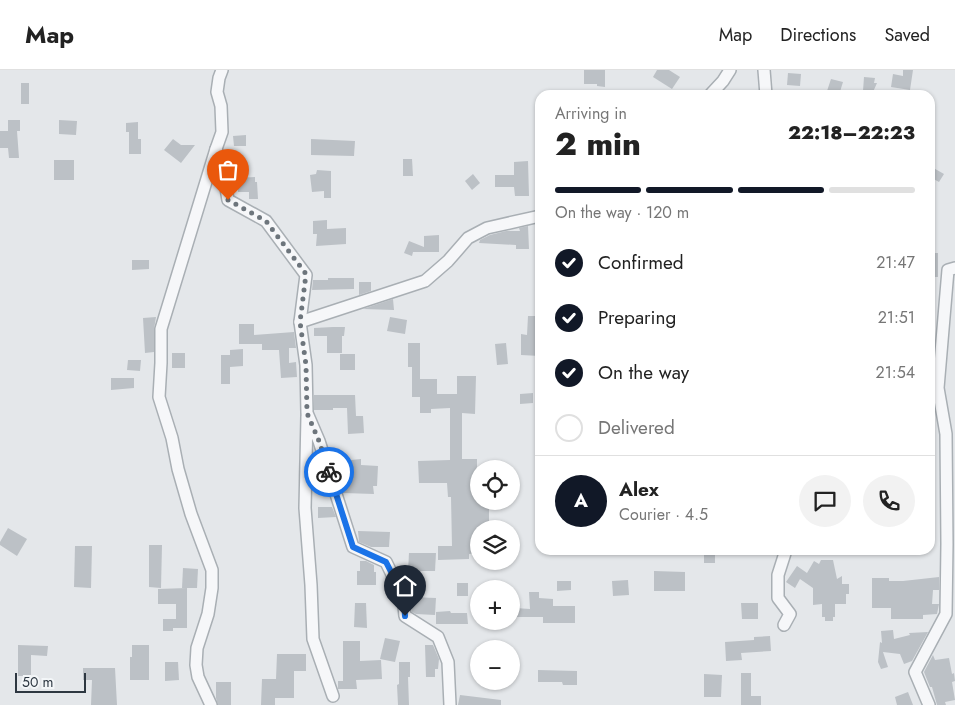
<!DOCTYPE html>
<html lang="en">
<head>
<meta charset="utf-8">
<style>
  :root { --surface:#fff; --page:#f2f2f2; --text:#222; --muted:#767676; --line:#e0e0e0; --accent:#111827 }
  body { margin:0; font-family:Jost,sans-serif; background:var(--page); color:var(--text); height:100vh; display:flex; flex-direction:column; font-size:19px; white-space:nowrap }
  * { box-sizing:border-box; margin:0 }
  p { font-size:16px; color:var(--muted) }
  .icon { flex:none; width:28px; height:28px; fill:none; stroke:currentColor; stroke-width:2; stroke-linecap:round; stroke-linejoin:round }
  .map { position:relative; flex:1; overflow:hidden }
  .drawer { position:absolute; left:535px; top:20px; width:400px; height:465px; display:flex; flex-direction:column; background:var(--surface); border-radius:15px; box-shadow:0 1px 4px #0004 }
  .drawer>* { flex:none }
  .fabs { position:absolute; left:470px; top:390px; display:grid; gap:10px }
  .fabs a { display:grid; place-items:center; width:50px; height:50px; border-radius:50%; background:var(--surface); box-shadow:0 1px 4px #0004; font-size:25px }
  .scale { position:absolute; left:15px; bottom:12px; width:71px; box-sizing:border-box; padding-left:5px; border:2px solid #2d3741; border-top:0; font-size:14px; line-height:18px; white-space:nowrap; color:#2d3741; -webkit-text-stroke:4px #f3f6f8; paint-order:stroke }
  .pin { position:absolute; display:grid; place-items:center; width:42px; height:42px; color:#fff; margin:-51px -21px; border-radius:50% 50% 50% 0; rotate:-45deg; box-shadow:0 0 5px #0007 }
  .pin .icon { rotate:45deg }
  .courier { position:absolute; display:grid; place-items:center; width:50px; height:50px; margin:-25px; border:4px solid #1a73e8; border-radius:50%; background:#fff; color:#222; box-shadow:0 1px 6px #0007 }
  .overview em { font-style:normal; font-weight:800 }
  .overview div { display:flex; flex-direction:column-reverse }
  .overview { display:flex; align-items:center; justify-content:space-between; height:85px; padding:0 20px }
  h1 { font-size:32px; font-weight:800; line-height:38px }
  .bar { display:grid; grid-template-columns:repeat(4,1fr); gap:8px 5px; align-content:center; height:60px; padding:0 20px }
  .bar i { height:6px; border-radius:4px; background:var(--line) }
  .bar .on { background:var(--accent) }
  .bar p { grid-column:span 4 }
  .line { display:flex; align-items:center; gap:12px; padding:0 20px; border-top:1px solid var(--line) }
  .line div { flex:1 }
  .round { display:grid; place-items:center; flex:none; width:52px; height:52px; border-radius:26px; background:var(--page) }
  ol { padding:0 20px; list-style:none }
  li { display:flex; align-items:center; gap:15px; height:55px }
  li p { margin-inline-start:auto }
  li .icon { padding:5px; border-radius:50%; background:var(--accent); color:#fff; stroke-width:4 }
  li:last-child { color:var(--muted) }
  li i { width:28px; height:28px; border:2px solid var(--line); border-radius:50% }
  header { display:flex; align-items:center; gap:30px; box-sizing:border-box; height:70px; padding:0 25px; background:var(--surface); border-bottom:1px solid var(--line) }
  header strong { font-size:24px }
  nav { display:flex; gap:28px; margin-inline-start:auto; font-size:18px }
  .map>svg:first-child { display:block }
  .building { fill:#bcc1c6 }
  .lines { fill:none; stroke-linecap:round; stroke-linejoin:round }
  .street-casing { stroke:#a9afb4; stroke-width:14 }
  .street { stroke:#f6f7f9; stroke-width:11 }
  .done { stroke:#6d757c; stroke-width:5; stroke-dasharray:0 9 }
  .route { stroke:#1a73e8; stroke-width:6 }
</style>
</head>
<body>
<header>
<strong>Map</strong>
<nav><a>Map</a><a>Directions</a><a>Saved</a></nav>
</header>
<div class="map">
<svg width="955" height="635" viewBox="0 0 955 635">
  <rect width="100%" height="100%" fill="#e4e7ea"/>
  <g class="building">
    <polygon points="584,0 605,0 605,17 597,16 597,14 584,14"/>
    <polygon points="657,0 669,0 680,7 672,19 653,7"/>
    <polygon points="903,0 913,0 910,20 891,17 893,4 903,6"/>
    <polygon points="788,3 801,4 800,16 787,15"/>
    <polygon points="864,7 875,8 874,13 877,13 873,22 863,21"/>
    <polygon points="831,9 843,12 839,25 826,24"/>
    <rect x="21" y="13" width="8" height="21"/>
    <polygon points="8,50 20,50 20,61 17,61 19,88 9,88 8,78 0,78 0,61 8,61"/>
    <polygon points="59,50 77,51 76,65 59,64"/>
    <polygon points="138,52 138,69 141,69 141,84 129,84 129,62 126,62 126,53"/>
    <polygon points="246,65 246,76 234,76 233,66"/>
    <polygon points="173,69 181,75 195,75 181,93 164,80"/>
    <polygon points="311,69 355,71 354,86 311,85"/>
    <polygon points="403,89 412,89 413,106 403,106"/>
    <rect x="54" y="90" width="20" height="20"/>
    <polygon points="528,91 529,126 515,126 514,117 495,117 495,105 514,105 514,92"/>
    <polygon points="930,96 944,104 939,112 930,107"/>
    <polygon points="317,100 331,101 331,128 324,128 324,121 312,122 310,105 316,104"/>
    <polygon points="473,104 480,113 472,120 465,111"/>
    <polygon points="255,107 255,112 257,112 258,129 249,129 249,122 238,122 238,108"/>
    <polygon points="327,150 327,159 346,158 346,174 316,176 317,164 313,164 313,151"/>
    <polygon points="528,156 529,179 516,179 516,175 479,173 480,170 490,165 506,161 520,161 519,158"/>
    <polygon points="439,165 439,182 413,182 412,186 404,183 409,171 424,177 424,166"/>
    <rect x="930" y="183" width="8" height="24"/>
    <polygon points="132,190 149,190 149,199 132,200"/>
    <polygon points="328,208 354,208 354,219 312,220 313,210 328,210"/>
    <polygon points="359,212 371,212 371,221 359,225"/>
    <polygon points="393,229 394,240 363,239"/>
    <polygon points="528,246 540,246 540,286 521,285 521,264 527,265"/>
    <polygon points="156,247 154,259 154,282 145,283 143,248"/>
    <polygon points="390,247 407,250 405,264 387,261"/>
    <polygon points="239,254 254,254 254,265 294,262 296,278 289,278 289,293 296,292 297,307 281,308 279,280 262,280 262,274 239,274"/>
    <polygon points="333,257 345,257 344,266 342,266 342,283 327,283 327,266 314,266 314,258"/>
    <polygon points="408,273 420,273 420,309 437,309 437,324 457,324 457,306 476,306 475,344 462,343 462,389 477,389 477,431 489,431 489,459 479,459 479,483 469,484 469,489 438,490 438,476 452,476 451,427 448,427 447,413 419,413 418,391 450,390 450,338 431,339 431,343 420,343 420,327 412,327 412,297 408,297"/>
    <polygon points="506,273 508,294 497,295 495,274"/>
    <polygon points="243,279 243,296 230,297 230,314 221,314 221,285 230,285 230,280"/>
    <rect x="172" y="283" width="13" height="15"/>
    <rect x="340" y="284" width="15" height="16"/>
    <polygon points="128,290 141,290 140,301 127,300"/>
    <polygon points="111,308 134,308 134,318 111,320"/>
    <polygon points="533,323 533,333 520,334 520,324"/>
    <polygon points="314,325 355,325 356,346 363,346 364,363 348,364 347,338 333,338 333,340 314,340"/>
    <polygon points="361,389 361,395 378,396 377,416 373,416 374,424 343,423 338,403 351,403 351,390"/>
    <polygon points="318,437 332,437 336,447 318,448"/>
    <polygon points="8,458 27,469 17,486 0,475 0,472"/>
    <polygon points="358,461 390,462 389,477 371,477 359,472"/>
    <polygon points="149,475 162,475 161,518 149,517"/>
    <polygon points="75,476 92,476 91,518 74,517"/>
    <rect x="704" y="480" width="11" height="13"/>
    <polygon points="409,483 436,483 435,501 408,501"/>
    <polygon points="821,490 833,490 837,509 842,506 842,514 849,514 849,524 846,524 846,534 835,534 835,547 833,547 833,551 825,551 825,547 822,547 822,534 813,535 813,518 800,509 795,518 786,512 797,496 807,503 814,491 819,494"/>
    <polygon points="360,491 366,491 374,495 374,502 376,502 376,515 357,515 357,501 360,501"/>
    <polygon points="183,498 198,499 197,518 182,518"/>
    <polygon points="654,501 685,502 685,521 654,521"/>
    <polygon points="939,507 939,520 933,520 932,534 939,534 937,544 923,545 923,549 891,549 891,538 872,538 872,508 889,508 889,511 903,511"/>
    <polygon points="628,510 629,525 613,526 612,511"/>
    <polygon points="557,511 571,511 571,520 557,521"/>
    <rect x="457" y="513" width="11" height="13"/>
    <polygon points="187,518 187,558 173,558 173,561 163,561 163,549 176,549 176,534 158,534 158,519"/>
    <polygon points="529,522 539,522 539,528 553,529 553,536 575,536 575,553 543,553 543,547 515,547 515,538 530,539"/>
    <polygon points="411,527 436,528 435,545 416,544 412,542"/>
    <polygon points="355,533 366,533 367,558 354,557"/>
    <polygon points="741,533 758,533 758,549 742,549"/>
    <polygon points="450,541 451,543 467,543 468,554 436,554 436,542"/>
    <polygon points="893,560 894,569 910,565 909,563 928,562 912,591 904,594 900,584 883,582 888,597 881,599 878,592 880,572 882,573 881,561"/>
    <polygon points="770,566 771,581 741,583 742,590 726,591 725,572 754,570 754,567"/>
    <polygon points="385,568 400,571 395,592 380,589"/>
    <polygon points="343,571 360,571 360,591 381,590 382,609 356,610 357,619 338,619 338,611 343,611"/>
    <polygon points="18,575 48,576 47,586 31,585 31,606 18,606"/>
    <polygon points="132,575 149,575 149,610 130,610 130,587 132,587"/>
    <polygon points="425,575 433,575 439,589 438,599 435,599 435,607 426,607"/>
    <polygon points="277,584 306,584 306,601 294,601 294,628 275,628 275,635 261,635 262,609 276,609"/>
    <polygon points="933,585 935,590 949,588 952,604 954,603 955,611 952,612 955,630 945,632 946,635 937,635 932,617 930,617 924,602"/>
    <polygon points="165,592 178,592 179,610 165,611"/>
    <polygon points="399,592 410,592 410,607 408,607 409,635 398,635 397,615 399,614"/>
    <polygon points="83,598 115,598 117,635 91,635 92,610 83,610"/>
    <polygon points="538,600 577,601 577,615 563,615 562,612 538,612"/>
    <polygon points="741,603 751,603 751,626 761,626 761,635 741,635"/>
    <polygon points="704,604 722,605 721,627 704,627"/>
    <polygon points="216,612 231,612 231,635 218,635 216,628"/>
    <polygon points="908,622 913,635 897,635 895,627"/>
    <polygon points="460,625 501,630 501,635 458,635"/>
  </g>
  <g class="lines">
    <g class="street-casing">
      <g id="street">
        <polyline points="222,0 219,8 217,22 221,36 222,62 216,79 224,106 228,130 266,151 306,205 300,252 306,295 307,343 319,371 353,477 386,492 403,527 405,546 438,567 448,592 450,635"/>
        <polyline points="764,0 766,25"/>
        <polyline points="710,25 723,11 730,0"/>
        <polyline points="300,252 425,211 448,191 468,168 487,158 540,146"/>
        <polyline points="307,346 305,438 311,515 313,569 333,626"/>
        <polyline points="784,555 790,544 778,528 778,505 786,480"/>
        <polyline points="211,635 198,607 196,595 197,578 208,544 212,518 212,500 191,444 178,399 172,368 159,327 161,293 161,259 216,79"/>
        <polyline points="929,635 915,602 946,544 947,474 946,364 938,318 948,200 955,198"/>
      </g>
    </g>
    <use href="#street" class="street"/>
  </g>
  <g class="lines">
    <polyline class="done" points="228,130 266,151 306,204 300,252 306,295 307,343 319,371 329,402"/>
    <polyline class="route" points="329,402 353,477 386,492 404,527 405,546"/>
  </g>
</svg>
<div class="fabs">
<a><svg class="icon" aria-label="locate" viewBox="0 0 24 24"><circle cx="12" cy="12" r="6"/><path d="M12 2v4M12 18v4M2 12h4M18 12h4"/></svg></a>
<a><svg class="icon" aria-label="layers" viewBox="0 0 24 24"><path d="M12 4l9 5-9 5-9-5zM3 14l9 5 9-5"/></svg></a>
<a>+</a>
<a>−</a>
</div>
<div class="scale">50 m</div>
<div class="pin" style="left:228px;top:130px;background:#ea580c"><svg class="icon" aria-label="bag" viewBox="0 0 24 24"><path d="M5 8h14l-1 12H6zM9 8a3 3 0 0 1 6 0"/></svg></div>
<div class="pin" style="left:405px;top:546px;background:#1f2937"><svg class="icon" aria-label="home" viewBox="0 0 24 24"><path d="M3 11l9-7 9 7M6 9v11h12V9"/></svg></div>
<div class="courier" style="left:329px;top:402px"><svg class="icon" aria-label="bike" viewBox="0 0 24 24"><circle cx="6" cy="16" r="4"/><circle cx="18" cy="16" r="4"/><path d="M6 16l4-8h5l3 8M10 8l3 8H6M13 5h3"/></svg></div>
<section class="drawer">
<div class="overview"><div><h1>2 min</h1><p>Arriving in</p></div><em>22:18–22:23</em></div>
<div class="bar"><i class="on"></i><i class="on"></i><i class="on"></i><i></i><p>On the way · 120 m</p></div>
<ol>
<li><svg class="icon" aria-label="check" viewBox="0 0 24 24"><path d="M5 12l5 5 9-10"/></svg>Confirmed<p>21:47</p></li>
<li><svg class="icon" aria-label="check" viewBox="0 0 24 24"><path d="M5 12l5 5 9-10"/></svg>Preparing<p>21:51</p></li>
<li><svg class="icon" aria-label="check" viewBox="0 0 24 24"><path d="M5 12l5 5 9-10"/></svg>On the way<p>21:54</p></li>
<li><i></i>Delivered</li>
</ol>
<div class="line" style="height:90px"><b class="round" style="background:var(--accent);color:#fff">A</b><div><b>Alex</b><p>Courier · 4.5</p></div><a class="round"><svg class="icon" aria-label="chat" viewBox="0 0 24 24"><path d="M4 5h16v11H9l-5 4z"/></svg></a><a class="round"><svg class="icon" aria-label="phone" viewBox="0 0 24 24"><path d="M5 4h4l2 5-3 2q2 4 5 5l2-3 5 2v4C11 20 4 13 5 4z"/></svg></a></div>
</section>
</div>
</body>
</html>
